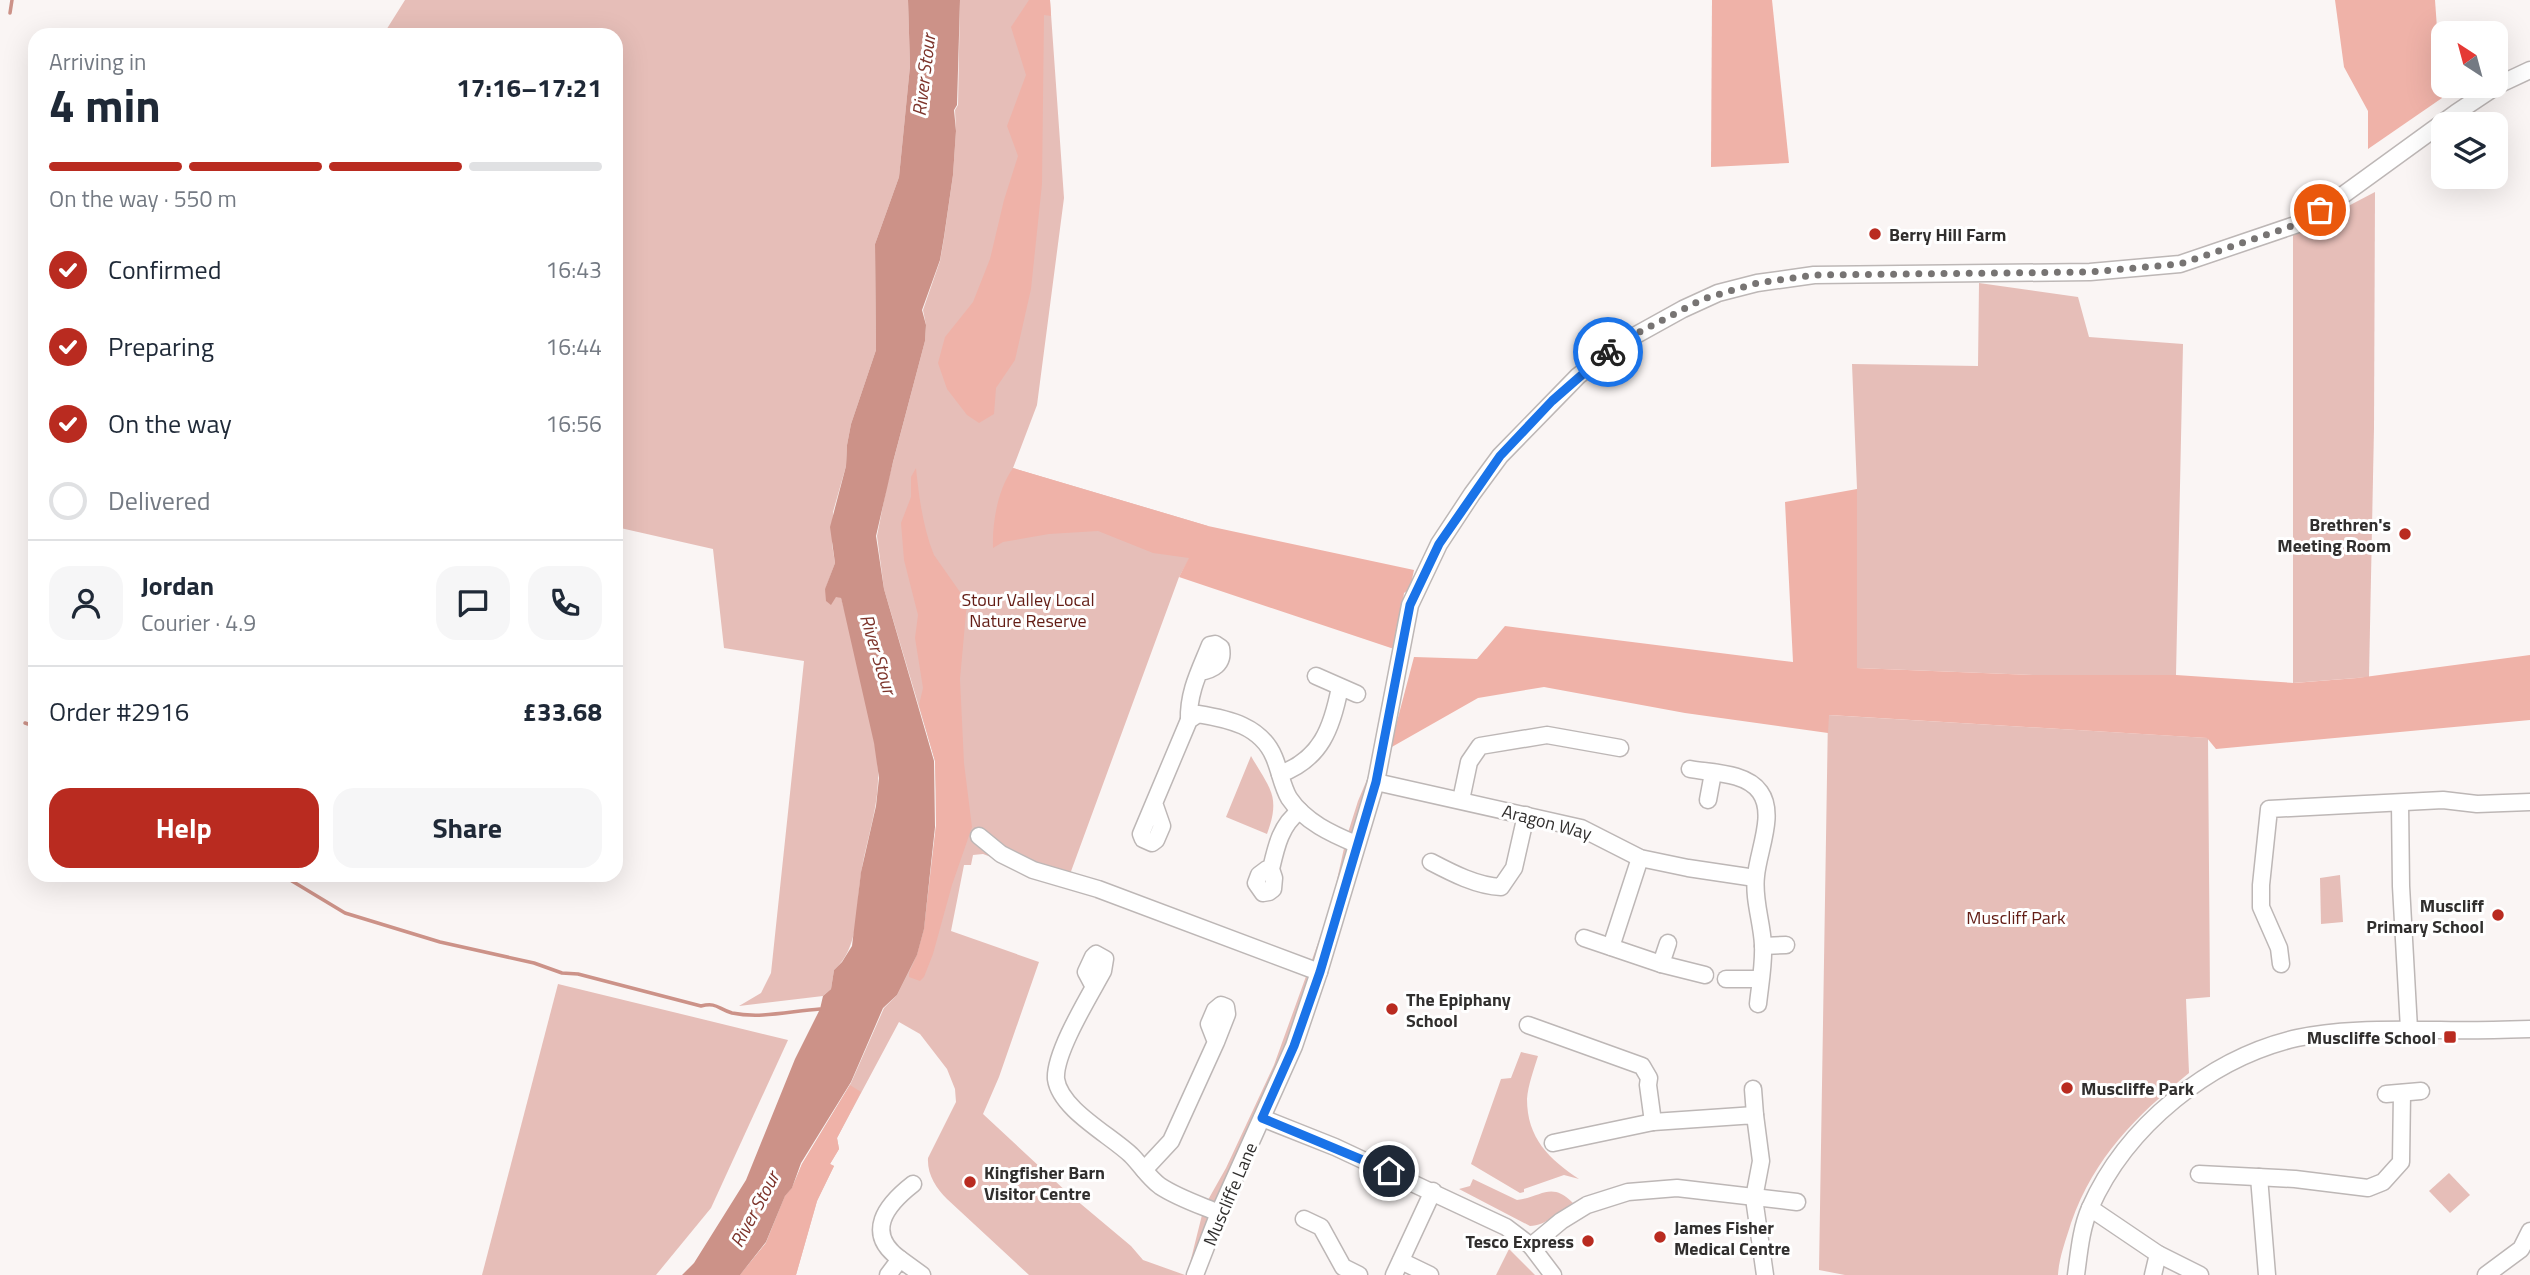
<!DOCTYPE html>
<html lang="en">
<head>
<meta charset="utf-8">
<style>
  :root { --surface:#fff; --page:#f6f6f7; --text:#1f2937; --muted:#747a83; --line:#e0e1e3; --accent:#b92b20 }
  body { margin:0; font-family:"Titillium Web",sans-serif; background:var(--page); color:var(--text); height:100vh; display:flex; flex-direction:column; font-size:26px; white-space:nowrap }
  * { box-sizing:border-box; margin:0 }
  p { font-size:23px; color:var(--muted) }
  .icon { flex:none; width:38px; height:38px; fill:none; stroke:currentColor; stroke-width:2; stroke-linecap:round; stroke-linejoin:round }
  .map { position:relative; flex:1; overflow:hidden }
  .side { position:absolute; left:28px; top:28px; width:595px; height:854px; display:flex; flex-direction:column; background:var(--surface); border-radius:21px; box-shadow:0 7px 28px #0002 }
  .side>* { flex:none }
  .needle { width:46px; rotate:324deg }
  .tools { position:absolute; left:2431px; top:21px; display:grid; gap:14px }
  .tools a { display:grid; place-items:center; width:77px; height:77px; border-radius:14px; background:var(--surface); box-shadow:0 7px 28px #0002; font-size:35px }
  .pin { position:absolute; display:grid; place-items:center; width:60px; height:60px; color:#fff; margin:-30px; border:4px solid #fff; border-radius:50%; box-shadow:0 2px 7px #0007 }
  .courier { position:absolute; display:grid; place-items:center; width:70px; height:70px; margin:-35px; border:5px solid #1a73e8; border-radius:50%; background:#fff; color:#222; box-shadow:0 2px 9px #0007 }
  .headline em { font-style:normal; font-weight:700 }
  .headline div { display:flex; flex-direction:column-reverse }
  .headline { display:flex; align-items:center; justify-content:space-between; height:119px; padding:0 21px }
  h1 { font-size:46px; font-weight:700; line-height:52px }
  .bar { display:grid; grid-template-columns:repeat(4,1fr); gap:10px 7px; align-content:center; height:84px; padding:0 21px }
  .bar i { height:9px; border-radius:5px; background:var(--line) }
  .bar .active { background:var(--accent) }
  .bar p { grid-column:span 4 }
  .line { display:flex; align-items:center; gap:18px; padding:0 21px; border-top:2px solid var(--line) }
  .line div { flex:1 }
  .round { display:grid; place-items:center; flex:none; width:74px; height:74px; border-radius:21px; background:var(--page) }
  ol { padding:0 21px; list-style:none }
  li { display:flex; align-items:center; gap:21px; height:77px }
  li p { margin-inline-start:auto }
  li .icon { padding:7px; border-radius:50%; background:var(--accent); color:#fff; stroke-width:4 }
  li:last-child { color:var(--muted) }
  li i { width:38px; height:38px; border:4px solid var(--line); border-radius:50% }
  .cta { display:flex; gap:14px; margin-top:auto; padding:14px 21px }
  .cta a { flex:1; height:80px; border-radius:21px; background:var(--accent); color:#fff; font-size:28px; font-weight:700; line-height:80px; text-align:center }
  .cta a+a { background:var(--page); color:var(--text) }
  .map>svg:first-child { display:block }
  .green { fill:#e6beb8 }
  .forest { fill:#efb2a8 }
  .water { fill:#cc9288 }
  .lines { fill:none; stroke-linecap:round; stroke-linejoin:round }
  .stream { stroke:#cc9288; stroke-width:3.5 }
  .minor-casing { stroke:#bdb7b6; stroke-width:19 }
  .minor { stroke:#fff; stroke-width:16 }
  .done { stroke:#777473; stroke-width:7; stroke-dasharray:0 12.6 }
  .route { stroke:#1a73e8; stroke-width:9 }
  .poi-dot { fill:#b92b20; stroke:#fff; stroke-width:2.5 }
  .labels { text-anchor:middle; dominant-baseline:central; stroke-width:6; stroke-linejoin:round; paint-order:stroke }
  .poi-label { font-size:18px; font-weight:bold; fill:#312f2e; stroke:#fff; text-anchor:start }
  .park-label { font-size:18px; fill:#631d15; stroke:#fff }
  .street-label { font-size:18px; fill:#312f2e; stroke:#fff }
  .water-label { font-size:19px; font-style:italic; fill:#7d342b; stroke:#fff }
</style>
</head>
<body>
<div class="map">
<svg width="2530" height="1275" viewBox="0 0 2530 1275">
  <rect width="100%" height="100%" fill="#faf5f4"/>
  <g class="green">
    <path d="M405,0H908L910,66L899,177L875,244L876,350L851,424L847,445L846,466L833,512L832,544L835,563L825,590L841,598C852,633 859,671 867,707C872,731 879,757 878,781C877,815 864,847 860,881C856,912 859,948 834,970L831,989L823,996L739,1006L761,993L771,973L804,661L724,648L713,549L616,527V35H383Z"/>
    <path d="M960,0H1050L1064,198L1037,405L1013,468L1208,526L1179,577L1066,885L983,854L973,855L971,865H964L951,931L1039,962L999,1077L983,1114L1069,1194L1131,1246L1143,1260L1185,1275H1029L947,1199C936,1188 927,1174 928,1158L956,1102L955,1089L947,1069L920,1034L899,1022L837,1138L839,1149L830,1164L834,1166L817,1201L796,1275H740L766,1243L785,1196L792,1188L802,1164L851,1083L884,1008L897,995L917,955L924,929L936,826L935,761L884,589L877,536L887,485L925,341L926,325L923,310L940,261L944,238L953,175L956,131L955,110L958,105Z"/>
    <polygon points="2375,192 2374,428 2369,677 2293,683 2293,235"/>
    <polygon points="1979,283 2078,297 2089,337 2183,344 2176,675 2033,675 1857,668 1857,489 1852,364 1978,366"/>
    <path d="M1828,715L2208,738L2210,997L2186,999L2189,1073C2135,1117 2095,1156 2071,1223C2066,1240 2059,1257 2058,1275H1845L1819,1270Z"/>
    <polygon points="1386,734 1319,972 1195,1275 1187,1275 1204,1207 1226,1168 1274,1065 1331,907 1346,839 1358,801"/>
    <path d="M1251,756C1270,789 1281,796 1267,834L1226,817Z"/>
    <polygon points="2340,875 2343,922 2321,924 2320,878"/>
    <polygon points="558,984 788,1040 711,1208 656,1275 482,1275"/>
    <path d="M1521,1052L1538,1056C1534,1069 1528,1085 1527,1099C1527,1138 1549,1159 1579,1179L1564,1175L1524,1189V1192L1520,1193L1471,1164L1501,1079L1511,1078Z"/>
    <polygon points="2449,1173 2470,1195 2450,1213 2429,1191"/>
    <path d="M1473,1179L1517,1200C1542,1197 1551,1181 1573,1203C1560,1211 1546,1226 1530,1226L1459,1189L1470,1186Z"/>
    <polygon points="1509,1249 1535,1275 1496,1275"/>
  </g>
  <g class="forest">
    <polygon points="1029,0 1050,0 1051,16 1044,15 1042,184 1031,289 1015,360 996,388 994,414 979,423 967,415 947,389 938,363 945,337 973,302 990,259 1004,200 1018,156 1007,126 1026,75 1011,27"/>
    <polygon points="1712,0 1772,0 1789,163 1711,167"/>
    <polygon points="2335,0 2435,0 2442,98 2368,149 2368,111 2344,67"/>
    <path d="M916,468C919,497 923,528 934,555L967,602L960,679L964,763L972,827L952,885L933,954L924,977L920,981L909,977V973L917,955L924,929L936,826V789L935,761L919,705L923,688L915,638L918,615L904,560L901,523L911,497V477Z"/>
    <path d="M1013,468L1208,526L1414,570L1410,589L1404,593L1397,650L1179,577L1189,558L1153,553L1098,531L1049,534L1003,542L993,548C992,522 998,489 1013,468Z"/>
    <polygon points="1857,489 1857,668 2033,675 2176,675 2294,683 2357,678 2530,655 2530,720 2216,749 2207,738 1829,715 1828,733 1685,713 1544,687 1478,698 1390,748 1414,657 1477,659 1505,626 1793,662 1785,502"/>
    <polygon points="850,1085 861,1092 837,1138 839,1149 830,1164 834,1166 817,1201 796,1275 740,1275 766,1243 785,1196 792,1188 802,1164"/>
  </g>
  <polygon class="water" points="908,0 960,0 957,105 954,110 956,131 953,175 944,237 940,260 922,310 926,325 925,341 893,462 876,536 884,589 934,761 935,827 924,929 917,955 897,995 883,1008 851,1082 801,1163 792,1188 785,1196 766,1242 740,1275 682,1275 694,1263 746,1180 795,1059 820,1009 823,996 831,989 834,970 842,962 852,946 861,872 876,806 879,778 874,743 843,606 841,598 836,597 831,605 826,601 825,589 835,563 830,527 846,466 847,445 851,424 876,350 875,244 899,177 910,66"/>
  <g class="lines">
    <g class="stream">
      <polyline points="10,13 12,0"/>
      <polyline points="25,723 28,724"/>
      <path d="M282,875L345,913L440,942L534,963L562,973L578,974L701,1006C717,1002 718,1009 732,1013C761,1019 791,1011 820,1009"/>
    </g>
    <g class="minor-casing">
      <g id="minor">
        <polyline points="1316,676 1357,694"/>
        <path d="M1189,720C1188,692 1200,670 1210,645L1215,644L1221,648C1224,664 1213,670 1199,672"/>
        <path d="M1690,769C1711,773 1746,772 1760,792C1776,814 1758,851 1756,876C1753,899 1762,922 1763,945C1764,964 1760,985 1758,1004"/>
        <path d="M1280,774C1321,759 1332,728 1340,687"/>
        <polyline points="1376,782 1581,828 1640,858 1688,868 1755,878"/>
        <polyline points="1461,800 1469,762 1480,746 1547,735 1620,748"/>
        <polyline points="1708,800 1713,773"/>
        <path d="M1154,803L1162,826L1156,840L1152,843L1143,839L1141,834L1189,720L1198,714C1229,719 1261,726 1274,757C1280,771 1282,786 1289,798C1305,822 1332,834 1356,844"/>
        <polyline points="2400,803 2401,886 2409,1029"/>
        <polyline points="979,836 1001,854 1033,870 1098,889 1319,972"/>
        <path d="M1431,862C1452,873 1477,886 1501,887L1514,868L1526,815"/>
        <path d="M1271,869L1274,878L1273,889L1269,892L1263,893L1256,883L1259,875L1267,869H1271C1276,847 1281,824 1300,811"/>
        <polyline points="1584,938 1661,964 1705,975"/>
        <polyline points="1763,946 1786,945"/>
        <polyline points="1611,947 1640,858"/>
        <polyline points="1661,964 1668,943"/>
        <polyline points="2281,964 2279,948 2261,907 2261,885 2269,809 2443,800 2477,804 2530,802"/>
        <polyline points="1726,979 1760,979"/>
        <path d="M1094,987L1086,972L1093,957L1096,954L1105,959L1103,971C1090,995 1054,1053 1056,1079C1060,1109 1110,1135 1131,1155C1141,1165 1148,1177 1160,1186C1178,1198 1200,1205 1219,1213"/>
        <polyline points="1528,1025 1642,1066 1649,1078 1648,1085 1653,1122"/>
        <polyline points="1753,1089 1755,1115"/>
        <polyline points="2386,1094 2421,1091"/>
        <polyline points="1262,1118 1335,1147 1506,1227 1531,1246 1553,1275"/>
        <polyline points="1553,1143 1653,1122 1755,1115 1761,1161 1754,1198 1765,1275"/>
        <polyline points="1144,1170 1171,1141 1216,1042 1227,1014 1226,1007 1221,1005 1215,1010 1209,1024 1216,1042"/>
        <polyline points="2199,1174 2295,1179 2368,1188 2383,1182 2401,1162 2402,1093"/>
        <polyline points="2259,1177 2267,1275"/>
        <polyline points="2090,1208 2158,1254 2200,1275"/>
        <polyline points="1304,1219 1321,1227 1343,1267 1359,1275"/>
        <polyline points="1531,1246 1561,1221 1587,1205 1628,1192 1677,1188 1797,1202"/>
        <path d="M900,1259C864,1233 886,1205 913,1184"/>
        <polyline points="1401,1261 1430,1275"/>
        <polyline points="888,1275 900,1259 922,1275"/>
        <polyline points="1195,1275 1219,1213 1294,1046 1319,972 1376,782 1410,605 1439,544 1472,494 1500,456 1578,376 1618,345 1683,309 1718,293 1757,283 1814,275 2090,272 2180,264 2298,224 2343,195 2456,113 2498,85 2530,70"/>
        <polyline points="1394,1275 1433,1191"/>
        <path d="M2076,1275C2079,1253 2081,1228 2090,1208C2126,1126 2210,1058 2297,1038C2343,1028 2393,1030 2440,1030C2470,1031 2500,1030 2530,1029"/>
        <polyline points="2153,1275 2158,1254"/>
        <polyline points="2486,1275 2521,1249 2530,1231"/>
      </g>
    </g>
    <use href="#minor" class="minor"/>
  </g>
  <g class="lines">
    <polyline class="done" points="1608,352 1632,336 1703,299 1757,283 1814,275 2090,272 2180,264 2298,224 2320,210"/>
    <polyline class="route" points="1389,1171 1262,1118 1294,1046 1320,972 1376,782 1410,605 1439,544 1500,456 1552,401 1608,352"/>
  </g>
  <g class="poi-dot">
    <circle cx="1875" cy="234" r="7"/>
    <circle cx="2405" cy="534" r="7"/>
    <circle cx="2498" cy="915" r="7"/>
    <circle cx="1392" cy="1009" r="7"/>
    <rect x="2443" y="1030" width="14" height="14" rx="3.5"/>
    <circle cx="2067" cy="1088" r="7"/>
    <circle cx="970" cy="1182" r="7"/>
    <circle cx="1660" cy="1237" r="7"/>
    <circle cx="1588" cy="1241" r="7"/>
  </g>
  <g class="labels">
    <g class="poi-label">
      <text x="1889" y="234">Berry Hill Farm</text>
      <text x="2391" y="524" text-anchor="end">Brethren's<tspan x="2391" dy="21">Meeting Room</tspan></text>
      <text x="2484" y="905" text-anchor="end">Muscliff<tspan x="2484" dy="21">Primary School</tspan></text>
      <text x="1406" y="999">The Epiphany<tspan x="1406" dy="21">School</tspan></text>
      <text x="2436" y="1037" text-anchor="end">Muscliffe School</text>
      <text x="2081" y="1088">Muscliffe Park</text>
      <text x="984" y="1172">Kingfisher Barn<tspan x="984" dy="21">Visitor Centre</tspan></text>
      <text x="1674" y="1227">James Fisher<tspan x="1674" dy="21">Medical Centre</tspan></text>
      <text x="1574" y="1241" text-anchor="end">Tesco Express</text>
    </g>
    <g class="park-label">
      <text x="1028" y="599">Stour Valley Local<tspan x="1028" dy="21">Nature Reserve</tspan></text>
      <text x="2016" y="917">Muscliff Park</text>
    </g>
    <g class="street-label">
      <text transform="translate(1547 822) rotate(15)">Aragon Way</text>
      <text transform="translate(1230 1194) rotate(-67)">Muscliffe Lane</text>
    </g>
    <g class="water-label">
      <text transform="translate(923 75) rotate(-83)">River Stour</text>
      <text transform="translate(879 654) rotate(73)">River Stour</text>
      <text transform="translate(754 1209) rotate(-62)">River Stour</text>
    </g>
  </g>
</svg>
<div class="tools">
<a><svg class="needle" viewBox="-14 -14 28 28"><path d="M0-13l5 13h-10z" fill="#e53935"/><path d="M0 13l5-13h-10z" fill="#747a83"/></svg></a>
<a><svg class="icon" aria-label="layers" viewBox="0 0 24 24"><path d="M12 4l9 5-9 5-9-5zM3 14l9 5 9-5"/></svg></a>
</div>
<div class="pin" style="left:2320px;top:210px;background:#ea580c"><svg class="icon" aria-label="bag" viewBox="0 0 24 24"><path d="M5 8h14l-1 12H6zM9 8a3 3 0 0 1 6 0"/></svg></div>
<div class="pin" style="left:1389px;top:1171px;background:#1f2937"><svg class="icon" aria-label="home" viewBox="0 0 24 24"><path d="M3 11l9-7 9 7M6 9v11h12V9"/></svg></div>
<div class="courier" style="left:1608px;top:352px"><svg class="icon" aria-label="bike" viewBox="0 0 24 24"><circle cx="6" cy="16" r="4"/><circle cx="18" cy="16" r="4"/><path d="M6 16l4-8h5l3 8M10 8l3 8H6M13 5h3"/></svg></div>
<section class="side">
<div class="headline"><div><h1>4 min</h1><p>Arriving in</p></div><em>17:16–17:21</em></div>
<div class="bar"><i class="active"></i><i class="active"></i><i class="active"></i><i></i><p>On the way · 550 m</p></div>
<ol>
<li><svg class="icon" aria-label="check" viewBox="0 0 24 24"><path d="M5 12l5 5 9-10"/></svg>Confirmed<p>16:43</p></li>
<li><svg class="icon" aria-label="check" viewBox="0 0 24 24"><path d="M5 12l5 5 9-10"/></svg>Preparing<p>16:44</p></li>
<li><svg class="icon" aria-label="check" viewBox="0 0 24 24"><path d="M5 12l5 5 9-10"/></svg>On the way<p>16:56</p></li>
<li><i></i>Delivered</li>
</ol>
<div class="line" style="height:126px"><a class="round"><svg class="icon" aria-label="person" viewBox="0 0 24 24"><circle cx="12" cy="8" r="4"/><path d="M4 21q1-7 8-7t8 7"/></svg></a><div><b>Jordan</b><p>Courier · 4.9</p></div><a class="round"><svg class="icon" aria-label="chat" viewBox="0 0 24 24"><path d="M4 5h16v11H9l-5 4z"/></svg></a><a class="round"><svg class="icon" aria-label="phone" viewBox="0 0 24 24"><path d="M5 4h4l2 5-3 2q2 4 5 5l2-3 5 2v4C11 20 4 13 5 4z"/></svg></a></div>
<div class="line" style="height:91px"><div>Order #2916</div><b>£33.68</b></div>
<div class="cta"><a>Help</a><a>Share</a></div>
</section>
</div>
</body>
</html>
